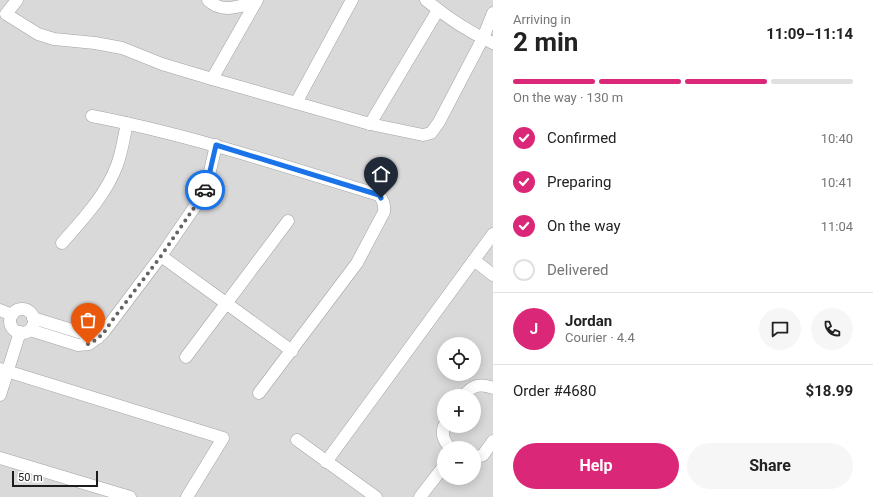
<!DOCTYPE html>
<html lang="en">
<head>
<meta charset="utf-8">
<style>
  :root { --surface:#fff; --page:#f6f6f6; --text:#222; --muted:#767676; --line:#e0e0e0; --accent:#db2777 }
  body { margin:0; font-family:Roboto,sans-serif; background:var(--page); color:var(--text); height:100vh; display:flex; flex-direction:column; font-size:15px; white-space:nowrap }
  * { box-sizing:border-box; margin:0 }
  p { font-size:13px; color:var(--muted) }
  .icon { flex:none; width:22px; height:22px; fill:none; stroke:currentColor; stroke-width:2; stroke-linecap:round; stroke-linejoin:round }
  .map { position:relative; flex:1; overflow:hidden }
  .side { display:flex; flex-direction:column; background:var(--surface); width:380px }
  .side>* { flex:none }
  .fabs { position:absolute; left:437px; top:337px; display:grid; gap:8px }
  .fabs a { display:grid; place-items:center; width:44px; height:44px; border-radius:50%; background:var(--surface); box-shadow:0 2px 10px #0003; font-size:20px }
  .scale { position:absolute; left:12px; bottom:10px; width:86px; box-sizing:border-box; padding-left:4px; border:2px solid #1c1c1c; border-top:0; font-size:11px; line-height:14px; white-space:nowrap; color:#1c1c1c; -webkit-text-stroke:3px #fff; paint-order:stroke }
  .pin { position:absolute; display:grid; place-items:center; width:34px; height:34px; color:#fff; margin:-41px -17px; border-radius:50% 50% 50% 0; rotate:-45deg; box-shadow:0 0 4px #0007 }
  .pin .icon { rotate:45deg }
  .courier { position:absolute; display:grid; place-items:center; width:40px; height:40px; margin:-20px; border:3px solid #1a73e8; border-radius:50%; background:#fff; color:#222; box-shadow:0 1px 5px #0007 }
  .overview em { font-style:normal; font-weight:700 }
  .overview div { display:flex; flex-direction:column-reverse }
  .overview { display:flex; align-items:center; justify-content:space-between; height:68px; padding:0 20px }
  h1 { font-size:26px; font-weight:700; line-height:30px }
  .bar { display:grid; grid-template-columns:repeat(4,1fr); gap:6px 4px; align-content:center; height:48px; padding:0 20px }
  .bar i { height:5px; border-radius:3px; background:var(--line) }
  .bar .current { background:var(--accent) }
  .bar p { grid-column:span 4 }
  .line { display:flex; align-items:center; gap:10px; padding:0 20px; border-top:1px solid var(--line) }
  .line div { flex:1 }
  .round { display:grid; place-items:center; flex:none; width:42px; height:42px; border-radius:21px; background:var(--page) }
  ol { padding:0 20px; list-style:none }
  li { display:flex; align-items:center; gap:12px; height:44px }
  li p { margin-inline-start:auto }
  li .icon { padding:4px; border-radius:50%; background:var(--accent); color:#fff; stroke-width:4 }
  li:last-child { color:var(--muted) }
  li i { width:22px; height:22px; border:2px solid var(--line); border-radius:50% }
  .cta { display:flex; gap:8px; margin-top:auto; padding:8px 20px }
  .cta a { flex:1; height:46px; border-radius:24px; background:var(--accent); color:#fff; font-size:16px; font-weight:700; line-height:46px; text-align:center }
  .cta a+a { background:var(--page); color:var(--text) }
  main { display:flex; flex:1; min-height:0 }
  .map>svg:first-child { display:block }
  .residential { fill:#dad9d9; fill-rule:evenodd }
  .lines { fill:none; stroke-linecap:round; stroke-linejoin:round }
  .minor-casing { stroke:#a3a3a3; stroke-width:13 }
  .minor { stroke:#fff; stroke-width:12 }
  .done { stroke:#666461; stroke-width:4; stroke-dasharray:0 7.2 }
  .route { stroke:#1a73e8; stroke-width:5 }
</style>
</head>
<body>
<main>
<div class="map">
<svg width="493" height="497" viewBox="0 0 493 497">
  <rect width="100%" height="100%" fill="#eeebe1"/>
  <path class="residential" d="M0,0H493V497H0ZM444,344H474V374H444ZM444,396H474V426H444ZM444,448H474V478H444Z"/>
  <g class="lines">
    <g class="minor-casing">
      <g id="minor">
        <polyline points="17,0 6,14 38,34 54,39 95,43 122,48 162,64 212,79 370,124 423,135 431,133 439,122 483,38 493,13"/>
        <path d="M208,0C222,14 239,6 256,2"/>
        <path d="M426,0C446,17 469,32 493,43"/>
        <polyline points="212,79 257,0"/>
        <polyline points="296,103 352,0"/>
        <path d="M92,116C190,135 284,166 379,195C383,200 385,205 384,212L357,263L259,393"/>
        <polyline points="370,124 438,10"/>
        <path d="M62,243C83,219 106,195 117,165C122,152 124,137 127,123"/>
        <polyline points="161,256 292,351"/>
        <polyline points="474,260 493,275"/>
        <circle cx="22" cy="321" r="12"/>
        <polyline points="0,310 12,315"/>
        <polyline points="33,318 98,338"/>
        <polyline points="30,330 78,345 89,344 103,333 161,256 198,202 207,184 216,145"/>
        <polyline points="186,357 288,221"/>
        <polyline points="0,369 223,438 187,497"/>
        <polyline points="0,395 20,332"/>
        <path d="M464,396C472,385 480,383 493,388"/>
        <path d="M444,426C441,435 444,441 450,448"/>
        <polyline points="297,440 376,497"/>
        <polyline points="0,458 130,497"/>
        <polyline points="474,458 483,455 493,441"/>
        <polyline points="326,462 493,234"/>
        <polyline points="420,497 444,466"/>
      </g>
    </g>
    <use href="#minor" class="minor"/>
  </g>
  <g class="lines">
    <polyline class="done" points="88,344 93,342 103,334 111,322 161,256 198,202 205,190"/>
    <polyline class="route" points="205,190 207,184 216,145 379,195 381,198"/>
  </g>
</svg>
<div class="fabs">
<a><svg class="icon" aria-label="locate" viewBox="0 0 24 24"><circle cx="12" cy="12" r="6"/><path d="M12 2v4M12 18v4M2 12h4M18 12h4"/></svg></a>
<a>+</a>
<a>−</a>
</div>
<div class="scale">50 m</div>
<div class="pin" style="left:88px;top:344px;background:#ea580c"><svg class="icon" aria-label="bag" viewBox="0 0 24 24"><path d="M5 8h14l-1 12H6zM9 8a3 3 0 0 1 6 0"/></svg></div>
<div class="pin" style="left:381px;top:198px;background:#1f2937"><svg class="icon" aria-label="home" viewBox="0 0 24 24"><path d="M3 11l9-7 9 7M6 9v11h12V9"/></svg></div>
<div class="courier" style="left:205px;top:190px"><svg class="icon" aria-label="car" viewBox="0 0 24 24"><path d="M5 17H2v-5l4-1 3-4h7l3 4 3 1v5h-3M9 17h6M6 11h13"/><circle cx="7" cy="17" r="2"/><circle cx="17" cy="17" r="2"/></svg></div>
</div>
<section class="side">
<div class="overview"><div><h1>2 min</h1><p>Arriving in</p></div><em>11:09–11:14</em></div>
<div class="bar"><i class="current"></i><i class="current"></i><i class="current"></i><i></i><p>On the way · 130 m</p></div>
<ol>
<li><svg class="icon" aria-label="check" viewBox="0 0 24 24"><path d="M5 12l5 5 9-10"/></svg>Confirmed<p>10:40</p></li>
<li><svg class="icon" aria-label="check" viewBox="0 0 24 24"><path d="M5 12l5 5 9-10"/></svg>Preparing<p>10:41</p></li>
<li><svg class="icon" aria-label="check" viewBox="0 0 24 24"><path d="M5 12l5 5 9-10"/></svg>On the way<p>11:04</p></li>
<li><i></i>Delivered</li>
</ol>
<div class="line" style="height:72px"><b class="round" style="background:var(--accent);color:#fff">J</b><div><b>Jordan</b><p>Courier · 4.4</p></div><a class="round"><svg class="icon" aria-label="chat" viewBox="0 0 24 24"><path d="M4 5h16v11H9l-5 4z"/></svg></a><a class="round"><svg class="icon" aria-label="phone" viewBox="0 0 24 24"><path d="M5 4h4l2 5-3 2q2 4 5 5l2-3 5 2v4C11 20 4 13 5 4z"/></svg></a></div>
<div class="line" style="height:52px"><div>Order #4680</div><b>$18.99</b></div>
<div class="cta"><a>Help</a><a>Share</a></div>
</section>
</main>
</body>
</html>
